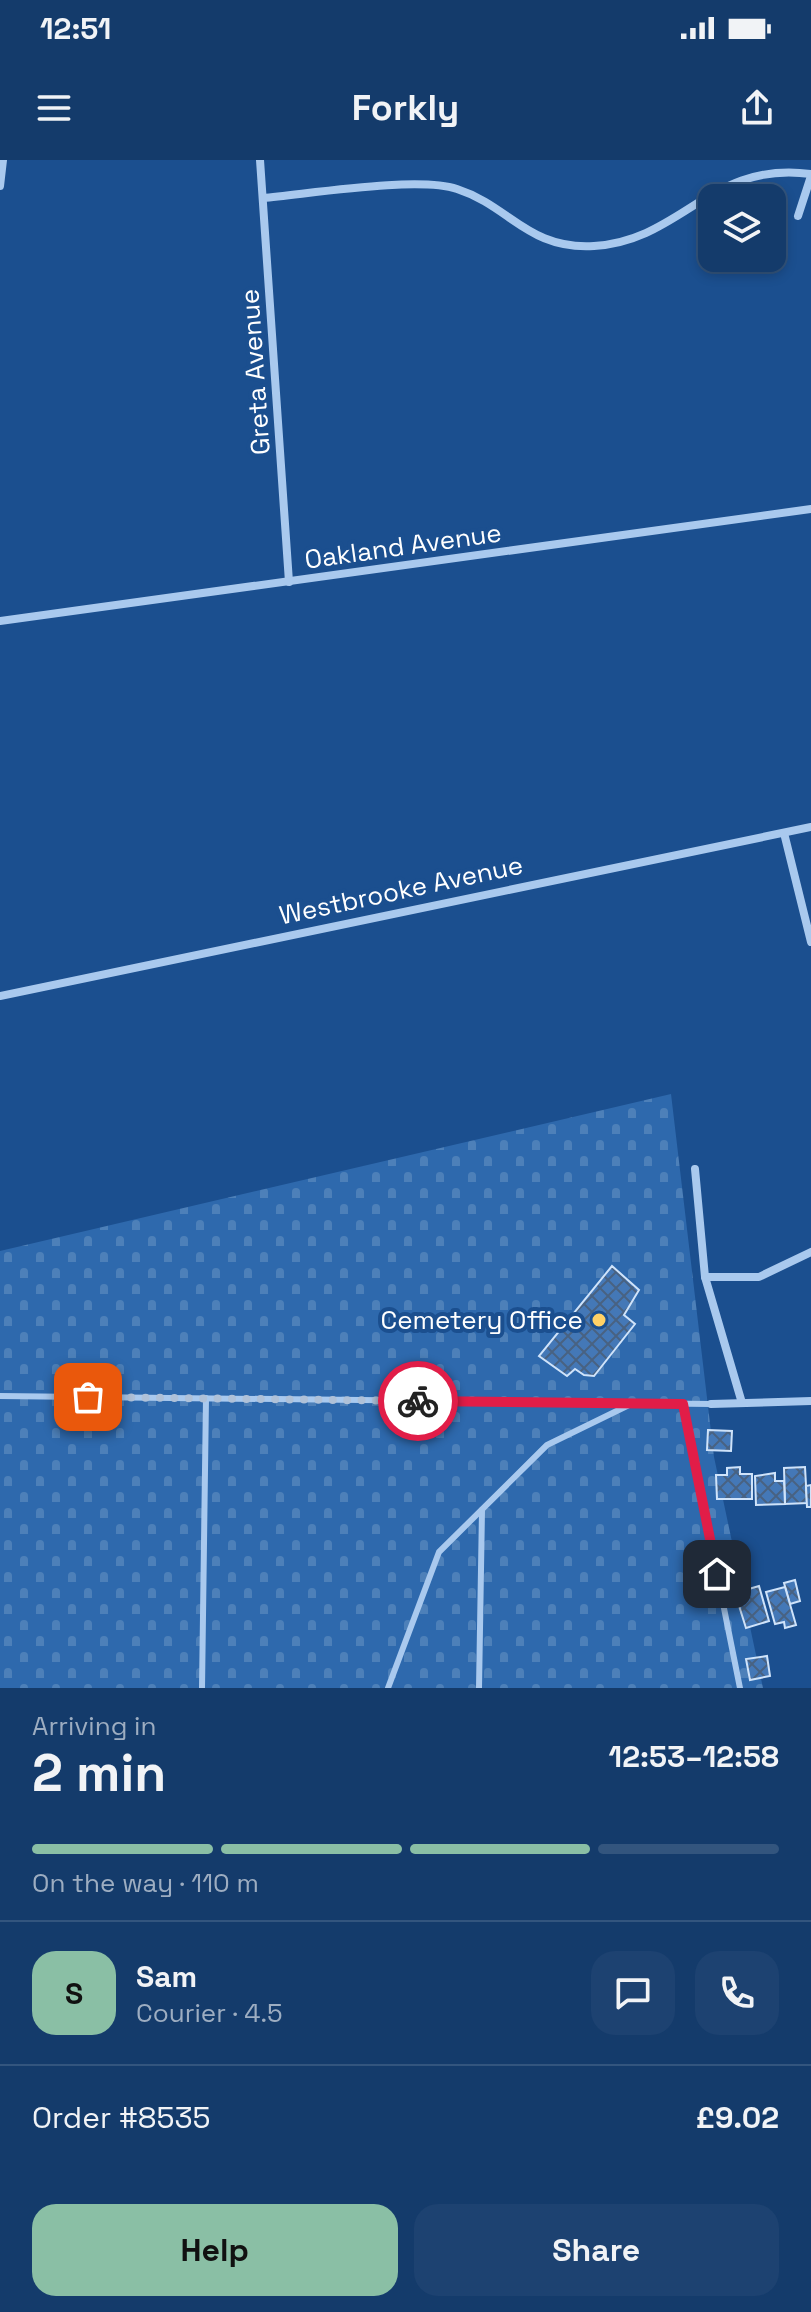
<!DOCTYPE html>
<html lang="en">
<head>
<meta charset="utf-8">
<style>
  :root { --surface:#143b6b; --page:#1d4271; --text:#f1f3f6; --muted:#9dadc1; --line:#33557e; --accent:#8abfa5 }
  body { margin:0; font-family:"Space Grotesk",sans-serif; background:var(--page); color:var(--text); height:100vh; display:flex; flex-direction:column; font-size:30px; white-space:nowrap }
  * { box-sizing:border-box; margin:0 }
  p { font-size:26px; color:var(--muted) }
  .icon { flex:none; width:44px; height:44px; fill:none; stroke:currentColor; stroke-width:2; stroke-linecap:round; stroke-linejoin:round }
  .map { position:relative; height:1528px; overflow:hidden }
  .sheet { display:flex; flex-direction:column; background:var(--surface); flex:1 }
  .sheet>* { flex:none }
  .fabs { position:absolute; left:698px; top:24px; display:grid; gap:16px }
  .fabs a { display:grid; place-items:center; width:88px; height:88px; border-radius:16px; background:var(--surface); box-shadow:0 4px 12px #0003,0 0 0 2px var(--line); font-size:40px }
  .pin { position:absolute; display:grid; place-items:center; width:68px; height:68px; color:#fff; margin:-34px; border-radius:16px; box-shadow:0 4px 12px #0006 }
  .courier { position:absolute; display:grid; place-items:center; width:80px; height:80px; margin:-40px; border:6px solid #e11d48; border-radius:50%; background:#fff; color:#222; box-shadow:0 2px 10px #0007 }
  .headline em { font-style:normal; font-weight:800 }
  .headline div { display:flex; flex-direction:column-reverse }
  .headline { display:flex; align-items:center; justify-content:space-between; height:136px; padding:0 32px }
  h1 { font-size:52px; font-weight:800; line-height:60px }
  .bar { display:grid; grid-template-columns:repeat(4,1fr); gap:12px 8px; align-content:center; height:96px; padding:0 32px }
  .bar i { height:10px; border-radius:6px; background:var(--line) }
  .bar .selected { background:var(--accent) }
  .bar p { grid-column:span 4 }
  .line { display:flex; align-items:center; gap:20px; padding:0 32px; border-top:2px solid var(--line) }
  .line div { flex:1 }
  .round { display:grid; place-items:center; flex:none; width:84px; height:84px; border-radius:24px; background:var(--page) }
  .action { display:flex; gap:16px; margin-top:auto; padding:16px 32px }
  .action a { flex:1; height:92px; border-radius:24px; background:var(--accent); color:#111; font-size:32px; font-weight:800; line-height:92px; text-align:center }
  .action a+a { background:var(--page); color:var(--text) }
  .status { display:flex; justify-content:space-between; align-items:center; height:56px; padding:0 40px; background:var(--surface); direction:ltr }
  .status svg { height:22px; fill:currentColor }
  header { display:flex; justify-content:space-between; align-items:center; height:104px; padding:0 32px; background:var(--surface); font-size:36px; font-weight:800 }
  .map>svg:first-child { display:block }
  .cemetery { fill:url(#cemetery-stones) }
  .building { fill:url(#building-cross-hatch); stroke:#cfe3fa; stroke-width:2 }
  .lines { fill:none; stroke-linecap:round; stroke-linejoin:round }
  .service { stroke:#a9c9ee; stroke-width:6 }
  .minor { stroke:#a9c9ee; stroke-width:8 }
  .done { stroke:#afc1d8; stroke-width:8; stroke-dasharray:0 14.4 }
  .route { stroke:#e11d48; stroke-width:10 }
  .poi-dot { fill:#ffd166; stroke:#1b4f8f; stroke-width:3 }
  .labels { text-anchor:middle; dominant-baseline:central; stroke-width:8; stroke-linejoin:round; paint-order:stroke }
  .street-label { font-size:26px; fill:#fff; stroke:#1b4f8f }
  .poi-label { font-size:26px; fill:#fff; stroke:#1b4f8f; text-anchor:end }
</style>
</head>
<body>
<div class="status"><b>12:51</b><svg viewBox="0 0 49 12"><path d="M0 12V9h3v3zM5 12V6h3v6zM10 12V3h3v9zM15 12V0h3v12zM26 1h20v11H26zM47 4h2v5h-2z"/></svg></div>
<header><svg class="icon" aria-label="menu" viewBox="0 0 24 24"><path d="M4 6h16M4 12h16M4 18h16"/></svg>Forkly<svg class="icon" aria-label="share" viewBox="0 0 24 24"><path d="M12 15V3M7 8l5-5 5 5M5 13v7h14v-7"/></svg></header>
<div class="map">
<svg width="811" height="1528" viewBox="0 0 811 1528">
  <defs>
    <pattern id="cemetery-stones" width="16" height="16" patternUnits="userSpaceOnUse" patternTransform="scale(2)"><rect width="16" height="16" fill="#2e69ad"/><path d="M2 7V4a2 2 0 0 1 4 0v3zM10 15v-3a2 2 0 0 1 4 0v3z" fill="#4d80b9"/></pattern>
    <pattern id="building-cross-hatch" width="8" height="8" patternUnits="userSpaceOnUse" patternTransform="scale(2)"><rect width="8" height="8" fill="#4478b7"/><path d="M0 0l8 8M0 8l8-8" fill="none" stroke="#486282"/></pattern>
  </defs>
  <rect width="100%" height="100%" fill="#1b4f8f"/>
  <polygon class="cemetery" points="671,934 714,1297 763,1528 0,1528 0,1091"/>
  <g class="building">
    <polygon points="612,1106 639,1130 624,1155 635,1164 594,1216 584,1215 575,1209 567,1216 539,1196"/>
    <polygon points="708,1270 732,1271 731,1291 707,1290"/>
    <polygon points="740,1307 740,1314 752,1314 752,1339 717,1339 716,1315 727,1315 727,1308"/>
    <polygon points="805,1307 807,1343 785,1344 784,1308"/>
    <polygon points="775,1313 775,1321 784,1321 785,1344 756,1345 755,1316"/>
    <polygon points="811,1325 811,1347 807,1347 806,1326"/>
    <polygon points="795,1420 800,1441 790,1444 784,1423"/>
    <polygon points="759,1426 769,1461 746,1468 735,1433"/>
    <polygon points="785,1427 796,1465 785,1468 784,1462 775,1464 766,1432"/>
    <polygon points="767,1496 770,1516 750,1520 746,1499"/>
  </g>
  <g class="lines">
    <g class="service">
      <polyline points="0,1236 711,1244"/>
      <polyline points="683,1244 740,1528"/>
      <polyline points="202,1528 206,1238"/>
      <polyline points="388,1528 439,1392 547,1285 629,1245"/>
      <polyline points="479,1528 482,1350"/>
    </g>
    <g class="minor">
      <polyline points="260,0 289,422"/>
      <polyline points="0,26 3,0"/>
      <path d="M263,38C309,34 417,16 457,29C510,46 528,90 594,86C682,81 711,0 811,14"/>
      <polyline points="798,56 811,16"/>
      <polyline points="0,461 811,349"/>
      <polyline points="784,673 811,782"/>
      <polyline points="0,836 811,667"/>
      <polyline points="695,1009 705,1117 742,1243"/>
      <polyline points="705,1117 759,1117 811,1092"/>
      <polyline points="711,1244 811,1241"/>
    </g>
  </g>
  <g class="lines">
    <polyline class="done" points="88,1237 418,1241"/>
    <polyline class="route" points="418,1241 683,1244 717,1414"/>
  </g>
  <circle class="poi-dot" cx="599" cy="1160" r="8"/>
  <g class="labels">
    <g class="street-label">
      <text transform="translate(255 212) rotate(-94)">Greta Avenue</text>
      <text transform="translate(403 386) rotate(-8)">Oakland Avenue</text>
      <text transform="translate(401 730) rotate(-12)">Westbrooke Avenue</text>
    </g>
    <g class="poi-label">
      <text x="583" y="1160">Cemetery Office</text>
    </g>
  </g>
</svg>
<div class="fabs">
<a><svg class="icon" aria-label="layers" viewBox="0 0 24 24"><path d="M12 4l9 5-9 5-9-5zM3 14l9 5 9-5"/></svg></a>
</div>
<div class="pin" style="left:88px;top:1237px;background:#ea580c"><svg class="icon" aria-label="bag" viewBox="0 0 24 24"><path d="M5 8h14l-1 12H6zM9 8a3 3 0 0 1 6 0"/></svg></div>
<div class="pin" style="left:717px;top:1414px;background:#1f2937"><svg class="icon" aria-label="home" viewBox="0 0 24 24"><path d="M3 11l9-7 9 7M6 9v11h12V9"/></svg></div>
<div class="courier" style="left:418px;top:1241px"><svg class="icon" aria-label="bike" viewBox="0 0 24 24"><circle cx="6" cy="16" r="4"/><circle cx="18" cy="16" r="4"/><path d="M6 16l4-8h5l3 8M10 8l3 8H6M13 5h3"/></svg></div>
</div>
<section class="sheet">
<div class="headline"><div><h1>2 min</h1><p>Arriving in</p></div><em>12:53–12:58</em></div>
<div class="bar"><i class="selected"></i><i class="selected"></i><i class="selected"></i><i></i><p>On the way · 110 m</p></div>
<div class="line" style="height:144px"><b class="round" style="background:var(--accent);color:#111">S</b><div><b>Sam</b><p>Courier · 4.5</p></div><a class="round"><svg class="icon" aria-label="chat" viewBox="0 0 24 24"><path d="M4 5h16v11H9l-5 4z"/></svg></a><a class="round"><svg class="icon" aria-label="phone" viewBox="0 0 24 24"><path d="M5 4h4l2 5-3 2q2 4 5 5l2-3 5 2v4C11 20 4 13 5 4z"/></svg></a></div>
<div class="line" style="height:104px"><div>Order #8535</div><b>£9.02</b></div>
<div class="action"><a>Help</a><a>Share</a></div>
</section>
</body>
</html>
